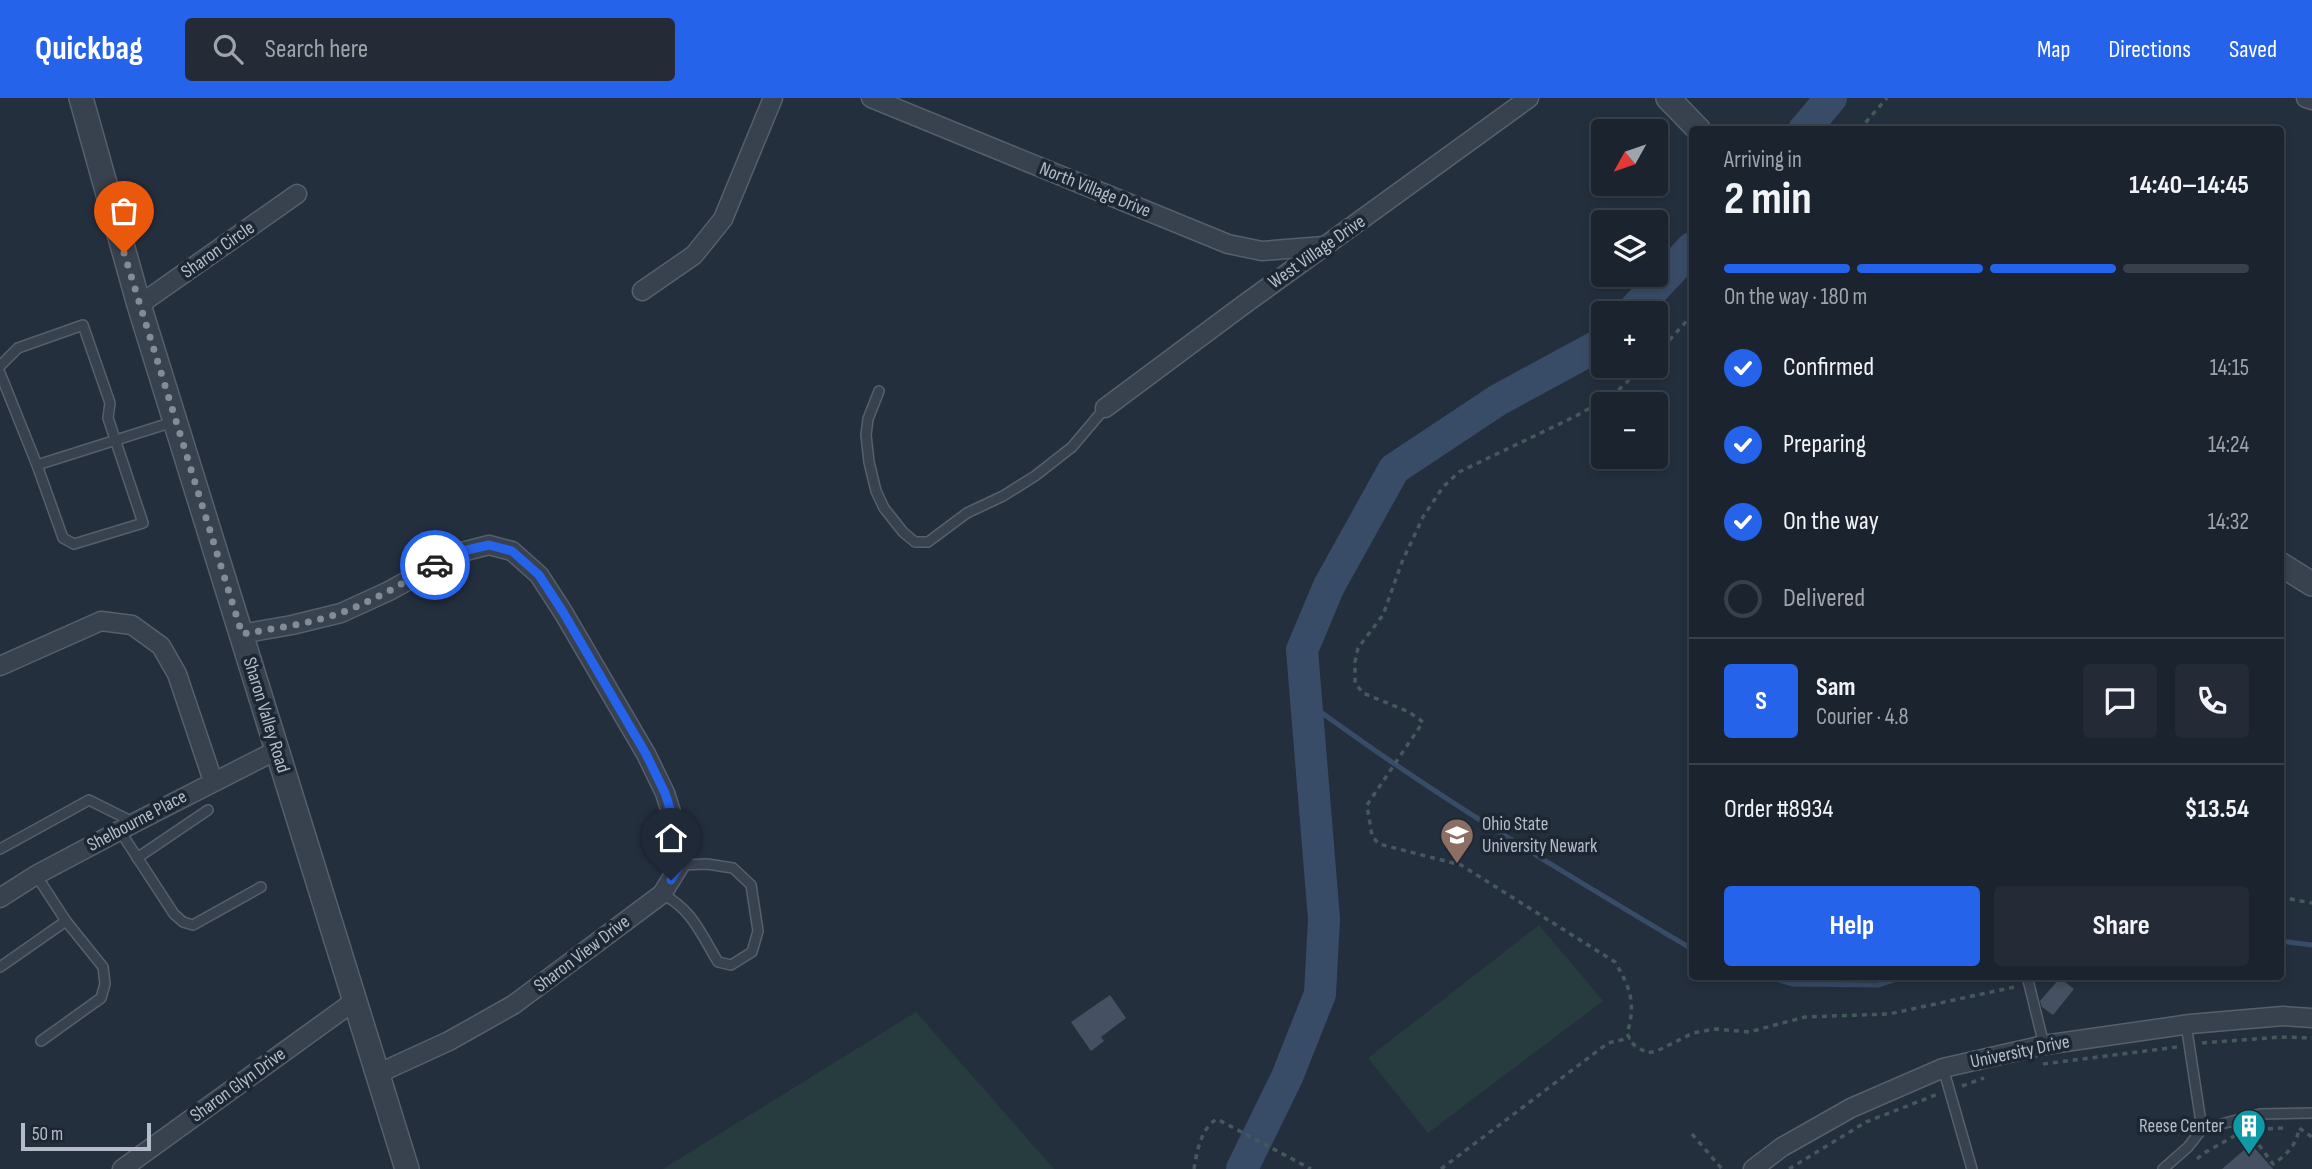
<!DOCTYPE html>
<html lang="en">
<head>
<meta charset="utf-8">
<style>
  :root { --surface:#1b232e; --page:#242b36; --text:#f1f3f6; --muted:#a0a4aa; --line:#39404a; --accent:#2563eb }
  body { margin:0; font-family:"Sofia Sans Condensed",sans-serif; background:var(--page); color:var(--text); height:100vh; display:flex; flex-direction:column; font-size:26px; white-space:nowrap }
  * { box-sizing:border-box; margin:0 }
  p { font-size:23px; color:var(--muted) }
  .icon { flex:none; width:38px; height:38px; fill:none; stroke:currentColor; stroke-width:2; stroke-linecap:round; stroke-linejoin:round }
  .map { position:relative; flex:1; overflow:hidden }
  .details { position:absolute; left:1689px; top:28px; width:595px; height:854px; display:flex; flex-direction:column; background:var(--surface); border-radius:7px; box-shadow:0 4px 10px #0003,0 0 0 2px var(--line) }
  .details>* { flex:none }
  .needle { width:46px; rotate:230deg }
  .fabs { position:absolute; left:1591px; top:21px; display:grid; gap:14px }
  .fabs a { display:grid; place-items:center; width:77px; height:77px; border-radius:7px; background:var(--surface); box-shadow:0 4px 10px #0003,0 0 0 2px var(--line); font-size:35px }
  .scale { position:absolute; left:21px; bottom:18px; width:130px; box-sizing:border-box; padding-left:7px; border:4px solid #b4bcc9; border-top:0; font-size:19px; line-height:24px; white-space:nowrap; color:#b4bcc9; -webkit-text-stroke:5px #1d2633; paint-order:stroke }
  .pin { position:absolute; display:grid; place-items:center; width:60px; height:60px; color:#fff; margin:-72px -30px; border-radius:50% 50% 50% 0; rotate:-45deg; box-shadow:0 0 7px #0007 }
  .pin .icon { rotate:45deg }
  .courier { position:absolute; display:grid; place-items:center; width:70px; height:70px; margin:-35px; border:5px solid #2563eb; border-radius:50%; background:#fff; color:#222; box-shadow:0 2px 9px #0007 }
  .head em { font-style:normal; font-weight:700 }
  .head div { display:flex; flex-direction:column-reverse }
  .head { display:flex; align-items:center; justify-content:space-between; height:119px; padding:0 35px }
  h1 { font-size:46px; font-weight:700; line-height:52px }
  .bar { display:grid; grid-template-columns:repeat(4,1fr); gap:10px 7px; align-content:center; height:84px; padding:0 35px }
  .bar i { height:9px; border-radius:5px; background:var(--line) }
  .bar .current { background:var(--accent) }
  .bar p { grid-column:span 4 }
  .line { display:flex; align-items:center; gap:18px; padding:0 35px; border-top:2px solid var(--line) }
  .line div { flex:1 }
  .round { display:grid; place-items:center; flex:none; width:74px; height:74px; border-radius:7px; background:var(--page) }
  ol { padding:0 35px; list-style:none }
  li { display:flex; align-items:center; gap:21px; height:77px }
  li p { margin-inline-start:auto }
  li .icon { padding:7px; border-radius:50%; background:var(--accent); color:#fff; stroke-width:4 }
  li:last-child { color:var(--muted) }
  li i { width:38px; height:38px; border:4px solid var(--line); border-radius:50% }
  .primary-button { display:flex; gap:14px; margin-top:auto; padding:14px 35px }
  .primary-button a { flex:1; height:80px; border-radius:7px; background:var(--accent); color:#fff; font-size:28px; font-weight:700; line-height:80px; text-align:center }
  .primary-button a+a { background:var(--page); color:var(--text) }
  header { display:flex; align-items:center; gap:42px; box-sizing:border-box; height:98px; padding:0 35px; background:var(--accent); color:#fff }
  header strong { font-size:33px }
  nav { display:flex; gap:38px; margin-inline-start:auto; font-size:24px }
  .search { width:490px; height:63px; background:var(--page); display:flex; align-items:center; gap:18px; box-sizing:border-box; padding:0 24px; border-radius:7px; color:var(--muted); font-size:26px }
  .map>svg:first-child { display:block }
  .green { fill:#263c3f }
  .lines { fill:none; stroke-linecap:round; stroke-linejoin:round }
  .stream { stroke:#394c67; stroke-width:5 }
  .river { stroke:#394c67; stroke-width:32 }
  .building { fill:#455162 }
  .service-casing { stroke:#565f6c; stroke-width:12 }
  .minor-casing { stroke:#565f6c; stroke-width:21 }
  .tertiary-casing { stroke:#565f6c; stroke-width:26 }
  .path { stroke:#44595c; stroke-width:3.5; stroke-dasharray:5 5; stroke-linecap:butt }
  .service { stroke:#38414e; stroke-width:9 }
  .minor { stroke:#38414e; stroke-width:18 }
  .tertiary { stroke:#38414e; stroke-width:23 }
  .done { stroke:#828b98; stroke-width:7; stroke-dasharray:0 12.6 }
  .route { stroke:#2563eb; stroke-width:9 }
  .labels { text-anchor:middle; dominant-baseline:central; stroke-width:7; stroke-linejoin:round; paint-order:stroke }
  .street-label { font-size:19px; fill:#b4bcc9; stroke:#1d2633 }
  .poi-label { font-size:19px; fill:#b4bcc9; stroke:#1d2633; text-anchor:start }
</style>
</head>
<body>
<header>
<strong>Quickbag</strong>
<div class="search"><svg class="icon" aria-label="search" viewBox="0 0 24 24"><circle cx="10" cy="10" r="6"/><path d="M15 15l6 6"/></svg>Search here</div>
<nav><a>Map</a><a>Directions</a><a>Saved</a></nav>
</header>
<div class="map">
<svg width="2312" height="1071" viewBox="0 0 2312 1071">
  <rect width="100%" height="100%" fill="#242f3e"/>
  <g class="green">
    <polygon points="1539,827 1603,903 1428,1035 1368,960"/>
    <polygon points="916,914 1054,1071 663,1071"/>
  </g>
  <g class="lines">
    <g class="stream">
      <path d="M1306,603C1428,694 1561,773 1692,851"/>
      <polyline points="2280,843 2312,847"/>
      <polyline points="1766,878 1793,886 1878,887 1906,878"/>
    </g>
    <g class="river">
      <polyline points="1804,32 1831,0"/>
      <polyline points="1631,215 1692,150"/>
      <polyline points="1242,1071 1287,979 1320,896 1324,821 1302,552 1329,488 1394,371 1498,302 1603,245"/>
    </g>
  </g>
  <g class="building">
    <polygon points="2060,880 2074,891 2053,917 2042,909 2040,903"/>
    <polygon points="1110,897 1126,920 1101,939 1104,943 1091,953 1071,924"/>
    <polygon points="2251,1046 2273,1071 2222,1071"/>
  </g>
  <g class="lines">
    <g class="service-casing">
      <g id="service">
        <polyline points="0,268 18,250 83,227 110,305 108,320 143,425 74,446 63,440 37,367 173,324"/>
        <polyline points="0,275 37,367"/>
        <polyline points="879,293 868,321 866,337 869,364 876,393 884,410 903,434 915,444 928,444 967,415 1003,398 1035,378 1072,349 1105,310"/>
        <polyline points="120,733 174,816 183,824 193,827 261,789"/>
        <polyline points="0,751 89,702 133,724"/>
        <polyline points="137,760 208,712"/>
        <polyline points="36,777 66,823 103,869 105,886 101,900 41,943"/>
        <path d="M662,796C692,811 701,836 718,864L731,867L752,854L758,833L751,787L733,770L707,766L680,767"/>
        <polyline points="0,869 66,823"/>
        <polyline points="2027,878 2044,947"/>
        <polyline points="2186,926 2202,1031 2260,1016 2312,1015"/>
        <polyline points="1943,970 1972,1071"/>
        <polyline points="2163,1071 2188,1049 2202,1031"/>
      </g>
    </g>
    <g class="minor-casing">
      <g id="minor">
        <polyline points="871,0 1228,146 1262,153 1324,148"/>
        <polyline points="2306,0 2312,2"/>
        <polyline points="642,193 694,157 723,121 773,0"/>
        <polyline points="139,207 297,96"/>
        <polyline points="1105,310 1242,208 1529,0"/>
        <polyline points="241,536 292,527 341,515 389,493 458,455 489,447 512,453 539,477 563,514 646,656 665,695 678,736 680,767 662,796 513,907 449,943 377,976"/>
        <polyline points="0,568 101,523 132,527 161,548 177,576 213,683"/>
        <polyline points="0,800 36,777 134,725 277,652"/>
        <polyline points="122,1071 353,904"/>
        <polyline points="1753,1071 1782,1049 1851,1010 1943,970 2044,947 2190,926 2283,918 2312,920"/>
      </g>
    </g>
    <g class="tertiary-casing">
      <g id="tertiary">
        <polyline points="81,0 139,207 407,1071"/>
        <polyline points="1668,0 1699,32"/>
        <polyline points="2280,466 2312,486"/>
      </g>
    </g>
    <g class="path">
      <polyline points="1859,32 1887,0"/>
      <polyline points="1656,257 1692,217"/>
      <path d="M1644,268L1613,297L1574,319L1459,374L1443,389L1423,419L1402,464L1383,517L1358,550L1355,564V585L1363,595L1409,614L1423,624L1367,707L1372,738L1379,746L1461,767L1615,864C1631,891 1636,906 1627,936L1634,947L1647,955L1657,953L1693,935L1715,931L1749,934L1805,919L1889,916L2019,888"/>
      <polyline points="2280,799 2312,805"/>
      <polyline points="2202,945 2280,939 2312,940"/>
      <polyline points="2043,966 2177,949"/>
      <polyline points="1962,988 1984,980"/>
      <path d="M2247,1031L2273,1066C2287,1057 2297,1046 2299,1030L2312,1039"/>
      <polyline points="2258,1031 2286,1030"/>
      <polyline points="1692,1036 1722,1071"/>
      <polyline points="2197,1061 2204,1055 2238,1036"/>
      <path d="M1194,1071C1197,1053 1201,1030 1217,1021L1311,1071"/>
      <polyline points="1441,1071 1608,945 1630,940"/>
      <polyline points="1789,1071 1866,1024 1938,996"/>
    </g>
    <use href="#service" class="service"/>
    <use href="#minor" class="minor"/>
    <use href="#tertiary" class="tertiary"/>
  </g>
  <g class="lines">
    <path class="done" d="M124,155L242,536C275,530 311,526 343,514C375,502 405,484 435,467"/>
    <polyline class="route" points="435,467 458,454 489,447 512,453 539,477 563,514 646,656 665,695 678,736 680,767 671,782"/>
  </g>
  <defs>
    <g id="university-pin" transform="scale(1.75)"><path d="M0 17L-7.5 6A9.5 9.5 0 1 1 7.5 6Z" fill="#8d6e63" stroke="#1d2633"/><path d="M0-5L7-2L0 1L-7-2ZM-4 1L0 2.5L4 1V4Q0 6-4 4Z" fill="#fff"/></g>
    <g id="building-pin" transform="scale(1.75)"><path d="M0 17L-7.5 6A9.5 9.5 0 1 1 7.5 6Z" fill="#0f9aa8" stroke="#1d2633"/><path d="M-4-6H4V6H1V3H-1V6H-4ZM-2.5-4.3h1.7v1.8h-1.7ZM.8-4.3h1.7v1.8H.8ZM-2.5-1h1.7V.8h-1.7ZM.8-1h1.7V.8H.8Z" fill="#fff"/></g>
  </defs>
  <g fill-rule="evenodd">
    <use href="#university-pin" x="1457" y="737"/>
    <use href="#building-pin" x="2249" y="1028"/>
  </g>
  <g class="labels">
    <g class="street-label">
      <text transform="translate(1095 92) rotate(22)">North Village Drive</text>
      <text transform="translate(218 152) rotate(-35)">Sharon Circle</text>
      <text transform="translate(1317 154) rotate(-35)">West Village Drive</text>
      <text transform="translate(266 617) rotate(73)">Sharon Valley Road</text>
      <text transform="translate(137 723) rotate(-28)">Shelbourne Place</text>
      <text transform="translate(582 856) rotate(-37)">Sharon View Drive</text>
      <text transform="translate(2020 954) rotate(-12)">University Drive</text>
      <text transform="translate(238 987) rotate(-36)">Sharon Glyn Drive</text>
    </g>
    <g class="poi-label">
      <text x="1482" y="726">Ohio State<tspan x="1482" dy="22">University Newark</tspan></text>
      <text x="2224" y="1028" text-anchor="end">Reese Center</text>
    </g>
  </g>
</svg>
<div class="fabs">
<a><svg class="needle" viewBox="-14 -14 28 28"><path d="M0-13l5 13h-10z" fill="#e53935"/><path d="M0 13l5-13h-10z" fill="#a0a4aa"/></svg></a>
<a><svg class="icon" aria-label="layers" viewBox="0 0 24 24"><path d="M12 4l9 5-9 5-9-5zM3 14l9 5 9-5"/></svg></a>
<a>+</a>
<a>−</a>
</div>
<div class="scale">50 m</div>
<div class="pin" style="left:124px;top:155px;background:#ea580c"><svg class="icon" aria-label="bag" viewBox="0 0 24 24"><path d="M5 8h14l-1 12H6zM9 8a3 3 0 0 1 6 0"/></svg></div>
<div class="pin" style="left:671px;top:782px;background:#1f2937"><svg class="icon" aria-label="home" viewBox="0 0 24 24"><path d="M3 11l9-7 9 7M6 9v11h12V9"/></svg></div>
<div class="courier" style="left:435px;top:467px"><svg class="icon" aria-label="car" viewBox="0 0 24 24"><path d="M5 17H2v-5l4-1 3-4h7l3 4 3 1v5h-3M9 17h6M6 11h13"/><circle cx="7" cy="17" r="2"/><circle cx="17" cy="17" r="2"/></svg></div>
<section class="details">
<div class="head"><div><h1>2 min</h1><p>Arriving in</p></div><em>14:40–14:45</em></div>
<div class="bar"><i class="current"></i><i class="current"></i><i class="current"></i><i></i><p>On the way · 180 m</p></div>
<ol>
<li><svg class="icon" aria-label="check" viewBox="0 0 24 24"><path d="M5 12l5 5 9-10"/></svg>Confirmed<p>14:15</p></li>
<li><svg class="icon" aria-label="check" viewBox="0 0 24 24"><path d="M5 12l5 5 9-10"/></svg>Preparing<p>14:24</p></li>
<li><svg class="icon" aria-label="check" viewBox="0 0 24 24"><path d="M5 12l5 5 9-10"/></svg>On the way<p>14:32</p></li>
<li><i></i>Delivered</li>
</ol>
<div class="line" style="height:126px"><b class="round" style="background:var(--accent);color:#fff">S</b><div><b>Sam</b><p>Courier · 4.8</p></div><a class="round"><svg class="icon" aria-label="chat" viewBox="0 0 24 24"><path d="M4 5h16v11H9l-5 4z"/></svg></a><a class="round"><svg class="icon" aria-label="phone" viewBox="0 0 24 24"><path d="M5 4h4l2 5-3 2q2 4 5 5l2-3 5 2v4C11 20 4 13 5 4z"/></svg></a></div>
<div class="line" style="height:91px"><div>Order #8934</div><b>$13.54</b></div>
<div class="primary-button"><a>Help</a><a>Share</a></div>
</section>
</div>
</body>
</html>
